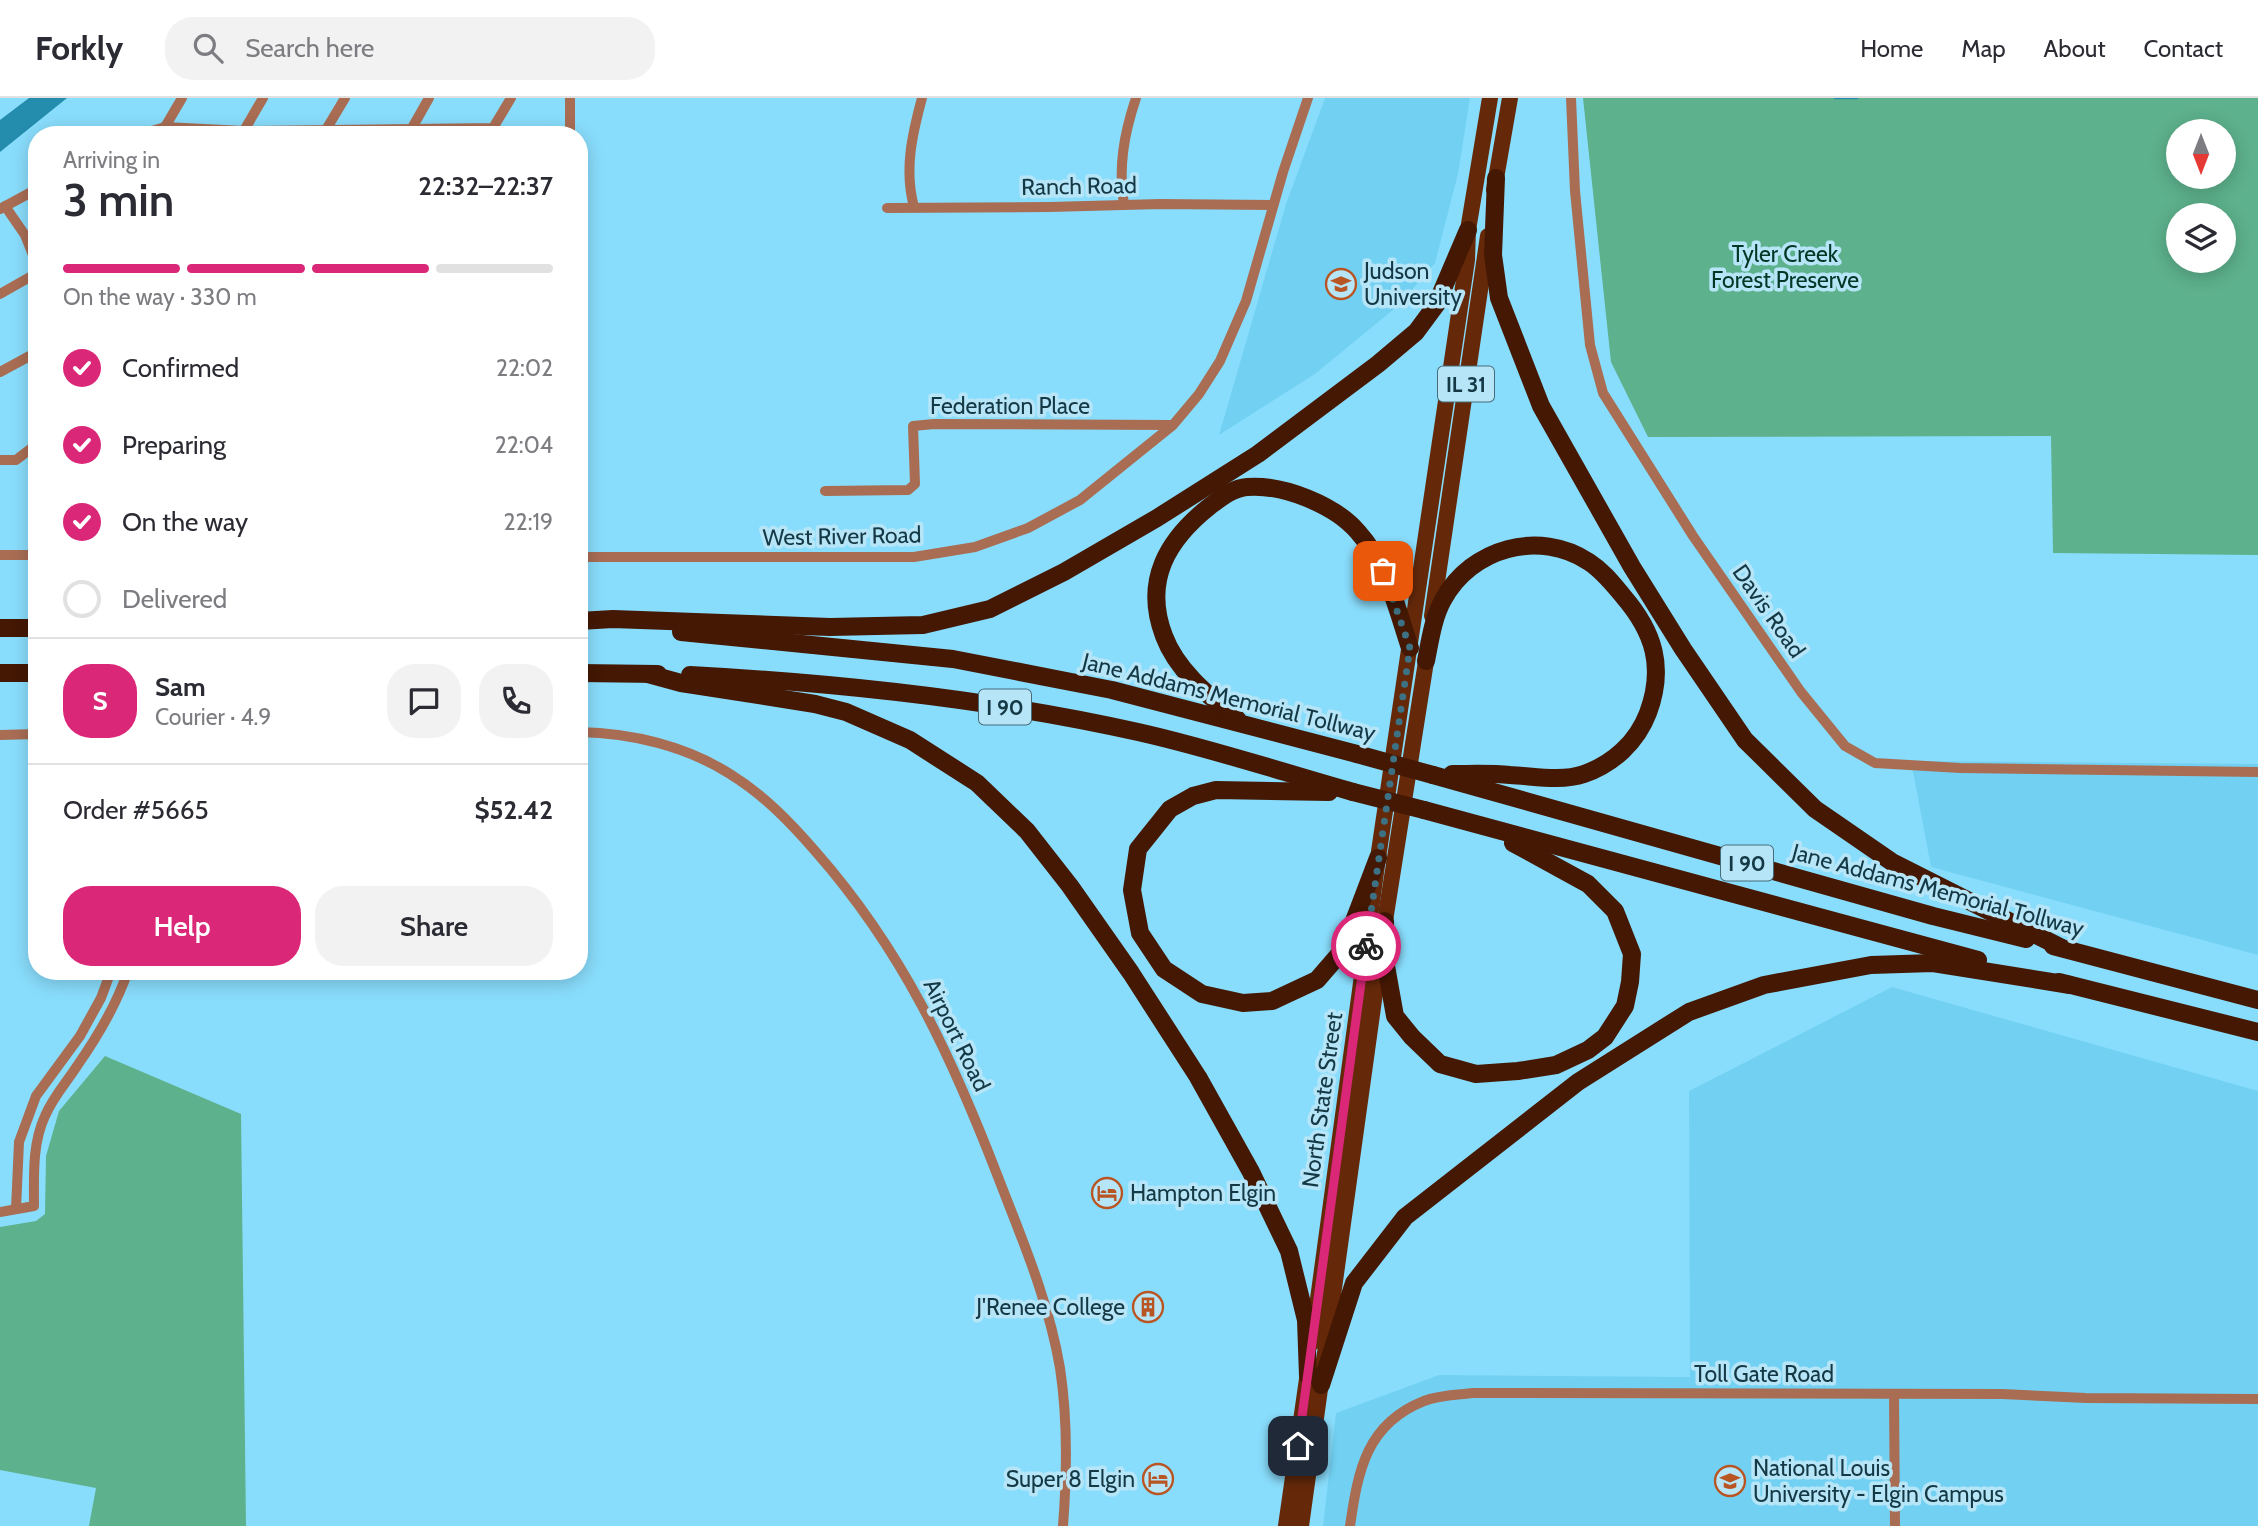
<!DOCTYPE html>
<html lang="en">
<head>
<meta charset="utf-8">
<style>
  :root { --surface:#fff; --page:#f2f2f3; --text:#2b2b33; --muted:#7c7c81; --line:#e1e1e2; --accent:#db2777 }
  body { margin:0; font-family:Cabin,sans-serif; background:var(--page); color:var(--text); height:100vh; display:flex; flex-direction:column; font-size:26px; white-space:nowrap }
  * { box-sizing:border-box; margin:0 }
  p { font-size:23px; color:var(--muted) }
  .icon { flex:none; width:38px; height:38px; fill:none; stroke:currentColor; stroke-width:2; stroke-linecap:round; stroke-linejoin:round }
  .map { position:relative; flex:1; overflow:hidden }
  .side { position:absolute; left:28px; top:28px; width:560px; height:854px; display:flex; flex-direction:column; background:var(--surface); border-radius:28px; box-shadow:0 4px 18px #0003 }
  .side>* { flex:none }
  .needle { width:46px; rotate:180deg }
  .tools { position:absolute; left:2166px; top:21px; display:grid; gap:14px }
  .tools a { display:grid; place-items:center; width:70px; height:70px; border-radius:50%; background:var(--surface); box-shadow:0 4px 18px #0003; font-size:35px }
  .pin { position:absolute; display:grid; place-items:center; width:60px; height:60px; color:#fff; margin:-30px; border-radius:14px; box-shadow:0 4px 10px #0006 }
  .courier { position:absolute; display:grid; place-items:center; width:70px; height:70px; margin:-35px; border:5px solid #db2777; border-radius:50%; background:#fff; color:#222; box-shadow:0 2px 9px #0007 }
  .summary em { font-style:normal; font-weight:600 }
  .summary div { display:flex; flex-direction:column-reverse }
  .summary { display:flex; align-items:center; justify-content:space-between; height:119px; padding:0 35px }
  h1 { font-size:46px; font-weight:600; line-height:52px }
  .bar { display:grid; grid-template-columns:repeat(4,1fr); gap:10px 7px; align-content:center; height:84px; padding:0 35px }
  .bar i { height:9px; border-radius:5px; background:var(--line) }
  .bar .selected { background:var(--accent) }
  .bar p { grid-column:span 4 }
  .line { display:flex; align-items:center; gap:18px; padding:0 35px; border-top:2px solid var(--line) }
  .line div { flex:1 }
  .round { display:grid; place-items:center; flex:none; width:74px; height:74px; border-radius:28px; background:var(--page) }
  ol { padding:0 35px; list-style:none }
  li { display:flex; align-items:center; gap:21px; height:77px }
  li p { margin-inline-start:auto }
  li .icon { padding:7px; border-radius:50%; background:var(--accent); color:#fff; stroke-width:4 }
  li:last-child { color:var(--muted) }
  li i { width:38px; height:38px; border:4px solid var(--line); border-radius:50% }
  .cta { display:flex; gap:14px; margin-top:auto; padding:14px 35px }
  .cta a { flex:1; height:80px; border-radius:28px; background:var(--accent); color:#fff; font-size:28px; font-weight:600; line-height:80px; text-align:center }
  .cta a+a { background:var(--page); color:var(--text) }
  header { display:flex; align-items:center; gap:42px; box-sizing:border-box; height:98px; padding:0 35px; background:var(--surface); border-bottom:2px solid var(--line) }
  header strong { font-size:33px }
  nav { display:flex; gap:38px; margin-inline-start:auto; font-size:24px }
  .search { width:490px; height:63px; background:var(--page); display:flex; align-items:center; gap:18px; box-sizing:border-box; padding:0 24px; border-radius:28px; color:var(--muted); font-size:26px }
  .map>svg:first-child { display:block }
  .built { fill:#72d1f2 }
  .green { fill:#5db18c; fill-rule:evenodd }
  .water { fill:#248cad }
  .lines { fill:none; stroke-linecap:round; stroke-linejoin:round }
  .stream { stroke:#248cad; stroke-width:2.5 }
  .street { stroke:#a96d54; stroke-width:10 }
  .primary { stroke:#65290a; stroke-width:16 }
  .highway { stroke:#441803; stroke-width:18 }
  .highway-bridge { stroke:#441803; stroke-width:18 }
  .done { stroke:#3d7284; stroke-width:7; stroke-dasharray:0 12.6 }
  .route { stroke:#db2777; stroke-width:9 }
  .labels { text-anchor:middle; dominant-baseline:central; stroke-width:7; stroke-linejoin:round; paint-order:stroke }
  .shield { fill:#b6e5f8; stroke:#456c7a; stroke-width:2 }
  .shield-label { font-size:21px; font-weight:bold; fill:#143844 }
  .street-label { font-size:23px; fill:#143844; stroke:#b6e5f8 }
  .park-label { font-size:23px; fill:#013724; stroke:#b6e5f8 }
  .poi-label { font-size:23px; fill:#143844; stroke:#b6e5f8; text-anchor:start }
</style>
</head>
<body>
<header>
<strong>Forkly</strong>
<div class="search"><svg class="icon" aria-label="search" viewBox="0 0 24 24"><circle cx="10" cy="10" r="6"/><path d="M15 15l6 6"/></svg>Search here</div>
<nav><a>Home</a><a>Map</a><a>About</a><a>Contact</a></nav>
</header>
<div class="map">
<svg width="2258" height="1428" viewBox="0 0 2258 1428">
  <rect width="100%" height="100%" fill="#89ddfc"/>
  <g class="built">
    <polygon points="1325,0 1470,0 1458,76 1435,165 1399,207 1315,276 1219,337 1286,106"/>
    <polygon points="1911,663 2258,666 2258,857 1931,769"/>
    <polygon points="1892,889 2258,993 2258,1428 1323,1428 1336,1315 1439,1277 1690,1279 1689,993"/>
  </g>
  <g class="green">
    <path d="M1583,0H2258V457L2053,455L2051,338L1648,339L1611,264ZM2179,33H2224V79H2179ZM2179,117H2224V163H2179Z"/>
    <polygon points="105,958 241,1016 246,1428 89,1428 96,1390 0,1372 0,1129 36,1123 45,1116 46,1058 59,1013"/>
  </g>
  <polygon class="water" points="29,0 67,0 0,54 0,22"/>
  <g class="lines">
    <polyline class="stream" points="1835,0 1857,0"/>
    <g class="street">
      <polyline points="570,0 570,37"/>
      <polyline points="1571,0 1575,93 1590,247 1603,295 1693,438 1801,594 1845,648 1875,665 1960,670 2258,674"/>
      <polyline points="165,29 182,0"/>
      <polyline points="327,30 345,0"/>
      <polyline points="412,30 429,0"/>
      <polyline points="242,36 263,0"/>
      <polyline points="138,37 165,29 244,33 493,30 511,0"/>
      <path d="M1124,107C1118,69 1124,36 1136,0"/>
      <polyline points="5,108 25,137 37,167"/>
      <path d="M914,109C904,72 912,37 922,0"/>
      <polyline points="887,110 1050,109 1160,106 1273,107"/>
      <polyline points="0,111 37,91"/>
      <polyline points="0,196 37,175"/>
      <polyline points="0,274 37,254"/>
      <polyline points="0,362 16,362 37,346"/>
      <polyline points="825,393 908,392 915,386 913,328 934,326 1172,327"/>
      <polyline points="0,457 37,457"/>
      <polyline points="579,459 914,459 975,449 1028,430 1080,402 1173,327 1199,296 1220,263 1246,203 1283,74 1308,0"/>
      <path d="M579,634C632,635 686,648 730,676C764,697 790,724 816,754C903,853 951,957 998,1079C1022,1141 1049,1204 1060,1270C1068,1322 1067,1376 1063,1428"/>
      <polyline points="0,637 37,636"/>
      <polyline points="16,1111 19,1044 36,998 80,938 101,900 111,873"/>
      <path d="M0,1114L34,1108C34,1078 32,1046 45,1018C53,999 66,985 77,968C98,938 116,908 128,873"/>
      <polyline points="1894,1296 1895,1428"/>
      <path d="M1350,1428C1358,1373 1366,1326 1424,1303C1439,1297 1457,1297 1473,1295L2002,1296L2086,1300L2258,1301"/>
    </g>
    <g class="primary">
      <polyline points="1494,92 1510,0"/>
      <polyline points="1432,518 1488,138"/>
      <polyline points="1312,1245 1378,760 1467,162 1468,132 1490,0"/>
      <polyline points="1286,1428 1309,1267"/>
      <polyline points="1301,1428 1385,823 1428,551"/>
    </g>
    <g class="highway">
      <polyline points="1496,80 1493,157 1499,200 1541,308 1632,469 1683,551 1745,642 1815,711 1892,764 2062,850"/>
      <polyline points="579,523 613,521 830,529 923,527 990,511 1064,474 1157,420 1258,356 1378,266 1416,234 1436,207 1468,132"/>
      <polyline points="0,530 37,530"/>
      <polyline points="681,534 953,561 1112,592 1357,656"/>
      <path d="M1426,563C1430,543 1433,520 1443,502C1471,450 1539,431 1589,464C1603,473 1613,486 1623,498C1654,534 1665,569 1648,615C1637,644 1613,666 1584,676C1560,684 1534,678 1510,677C1491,675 1471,676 1452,676"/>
      <polyline points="0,575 37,575"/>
      <polyline points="579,575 658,576"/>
      <polyline points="648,576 681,585 815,606 846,614 910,642 977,685 1027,733 1070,788 1131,875 1198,979 1251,1074 1289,1153 1306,1222 1308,1278"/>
      <path d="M690,577C840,585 991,601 1138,634C1210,650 1282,674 1353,694"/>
      <path d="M1237,621C1209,598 1177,573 1164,538C1143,483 1167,442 1210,408C1221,400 1233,390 1247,389C1283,386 1335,407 1358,434C1387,466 1397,511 1410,550"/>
      <polyline points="1433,677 1933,818 2026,841"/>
      <polyline points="1329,694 1216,692 1193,698 1170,711 1138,751 1132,792 1140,835 1164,871 1202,896 1243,905 1272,903 1317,882 1343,852 1378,760"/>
      <polyline points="1424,712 1978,862"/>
      <polyline points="1385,823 1386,868 1395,918 1412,939 1440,966 1476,976 1518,973 1556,967 1588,952 1605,939 1625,908 1630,884 1632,856 1615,813 1588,786 1513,745"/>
      <polyline points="2053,848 2258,902"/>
      <polyline points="2059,884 2258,934"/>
      <polyline points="1321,1287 1354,1185 1405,1119 1578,984 1689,914 1764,887 1871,867 1933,865 2070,887"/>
    </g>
    <g class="highway-bridge">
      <polyline points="1357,656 1433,677"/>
      <polyline points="1353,694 1424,712"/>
    </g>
  </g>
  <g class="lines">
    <polyline class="done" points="1366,848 1410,550 1383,473"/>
    <polyline class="route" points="1298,1348 1366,848"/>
  </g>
  <defs>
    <g id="university-ring" transform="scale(1.575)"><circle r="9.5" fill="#b6e5f8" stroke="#b95423" stroke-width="1.5"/><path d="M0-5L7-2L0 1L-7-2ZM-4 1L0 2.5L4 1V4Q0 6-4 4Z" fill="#b95423"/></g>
    <g id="hotel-ring" transform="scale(1.575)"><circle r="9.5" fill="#b6e5f8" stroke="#b95423" stroke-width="1.5"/><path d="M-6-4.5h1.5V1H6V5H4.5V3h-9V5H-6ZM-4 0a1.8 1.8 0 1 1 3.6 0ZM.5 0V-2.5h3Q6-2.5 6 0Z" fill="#b95423"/></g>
    <g id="building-ring" transform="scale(1.575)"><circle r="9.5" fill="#b6e5f8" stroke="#b95423" stroke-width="1.5"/><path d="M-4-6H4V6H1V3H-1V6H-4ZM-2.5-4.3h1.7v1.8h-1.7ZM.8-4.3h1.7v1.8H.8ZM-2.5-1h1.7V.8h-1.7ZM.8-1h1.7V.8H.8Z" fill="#b95423"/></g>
  </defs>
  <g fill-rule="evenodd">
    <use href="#university-ring" x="1341" y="186"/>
    <use href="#hotel-ring" x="1107" y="1095"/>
    <use href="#building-ring" x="1148" y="1209"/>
    <use href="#hotel-ring" x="1158" y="1381"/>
    <use href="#university-ring" x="1730" y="1383"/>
  </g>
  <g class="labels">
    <g class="shield">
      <rect x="1438" y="268.5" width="56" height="35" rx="5"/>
      <rect x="979" y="591.5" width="52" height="35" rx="5"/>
      <rect x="1721" y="747.5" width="52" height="35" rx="5"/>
    </g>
    <g class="shield-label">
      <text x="1466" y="286">IL 31</text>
      <text x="1005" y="609">I 90</text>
      <text x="1747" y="765">I 90</text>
    </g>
    <g class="street-label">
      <text transform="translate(1079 88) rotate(-1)">Ranch Road</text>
      <text x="1010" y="308">Federation Place</text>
      <text transform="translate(842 438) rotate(-1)">West River Road</text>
      <text transform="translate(1769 513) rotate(55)">Davis Road</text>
      <text transform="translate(1229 599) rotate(14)">Jane Addams Memorial Tollway</text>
      <text transform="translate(1938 792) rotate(15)">Jane Addams Memorial Tollway</text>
      <text transform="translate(957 937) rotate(64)">Airport Road</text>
      <text transform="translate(1322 1002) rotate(-82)">North State Street</text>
      <text x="1764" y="1276">Toll Gate Road</text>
    </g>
    <g class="park-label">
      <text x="1785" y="156">Tyler Creek<tspan x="1785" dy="26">Forest Preserve</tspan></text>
    </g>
    <g class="poi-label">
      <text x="1364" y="173">Judson<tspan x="1364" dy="26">University</tspan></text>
      <text x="1130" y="1095">Hampton Elgin</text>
      <text x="1125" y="1209" text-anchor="end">J'Renee College</text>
      <text x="1753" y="1370">National Louis<tspan x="1753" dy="26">University - Elgin Campus</tspan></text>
      <text x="1135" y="1381" text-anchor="end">Super 8 Elgin</text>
    </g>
  </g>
</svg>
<div class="tools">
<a><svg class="needle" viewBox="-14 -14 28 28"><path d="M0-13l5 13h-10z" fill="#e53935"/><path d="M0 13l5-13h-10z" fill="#7c7c81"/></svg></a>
<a><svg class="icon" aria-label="layers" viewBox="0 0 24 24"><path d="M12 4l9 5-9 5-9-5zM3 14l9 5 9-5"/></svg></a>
</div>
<div class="pin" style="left:1383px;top:473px;background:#ea580c"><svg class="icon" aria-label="bag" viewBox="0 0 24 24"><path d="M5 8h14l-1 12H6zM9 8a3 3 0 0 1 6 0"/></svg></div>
<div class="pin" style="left:1298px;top:1348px;background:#1f2937"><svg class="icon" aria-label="home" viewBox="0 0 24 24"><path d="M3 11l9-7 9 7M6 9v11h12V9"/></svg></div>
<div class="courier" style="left:1366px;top:848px"><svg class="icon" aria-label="bike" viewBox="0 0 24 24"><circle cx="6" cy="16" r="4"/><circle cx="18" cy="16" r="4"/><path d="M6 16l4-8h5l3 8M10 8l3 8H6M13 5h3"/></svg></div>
<section class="side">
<div class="summary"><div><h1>3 min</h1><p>Arriving in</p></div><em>22:32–22:37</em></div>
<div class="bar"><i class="selected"></i><i class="selected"></i><i class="selected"></i><i></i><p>On the way · 330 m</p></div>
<ol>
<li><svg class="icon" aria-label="check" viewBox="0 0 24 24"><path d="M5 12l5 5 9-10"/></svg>Confirmed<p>22:02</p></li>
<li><svg class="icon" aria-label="check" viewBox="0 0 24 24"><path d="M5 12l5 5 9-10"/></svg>Preparing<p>22:04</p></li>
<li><svg class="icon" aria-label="check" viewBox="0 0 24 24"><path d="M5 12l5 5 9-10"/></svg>On the way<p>22:19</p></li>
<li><i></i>Delivered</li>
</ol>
<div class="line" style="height:126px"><b class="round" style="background:var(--accent);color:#fff">S</b><div><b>Sam</b><p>Courier · 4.9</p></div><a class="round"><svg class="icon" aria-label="chat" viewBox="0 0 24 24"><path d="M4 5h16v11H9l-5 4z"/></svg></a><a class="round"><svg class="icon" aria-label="phone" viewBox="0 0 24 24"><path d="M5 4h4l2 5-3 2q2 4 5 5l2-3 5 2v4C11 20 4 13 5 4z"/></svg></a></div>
<div class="line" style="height:91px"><div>Order #5665</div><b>$52.42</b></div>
<div class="cta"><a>Help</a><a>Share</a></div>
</section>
</div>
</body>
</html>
